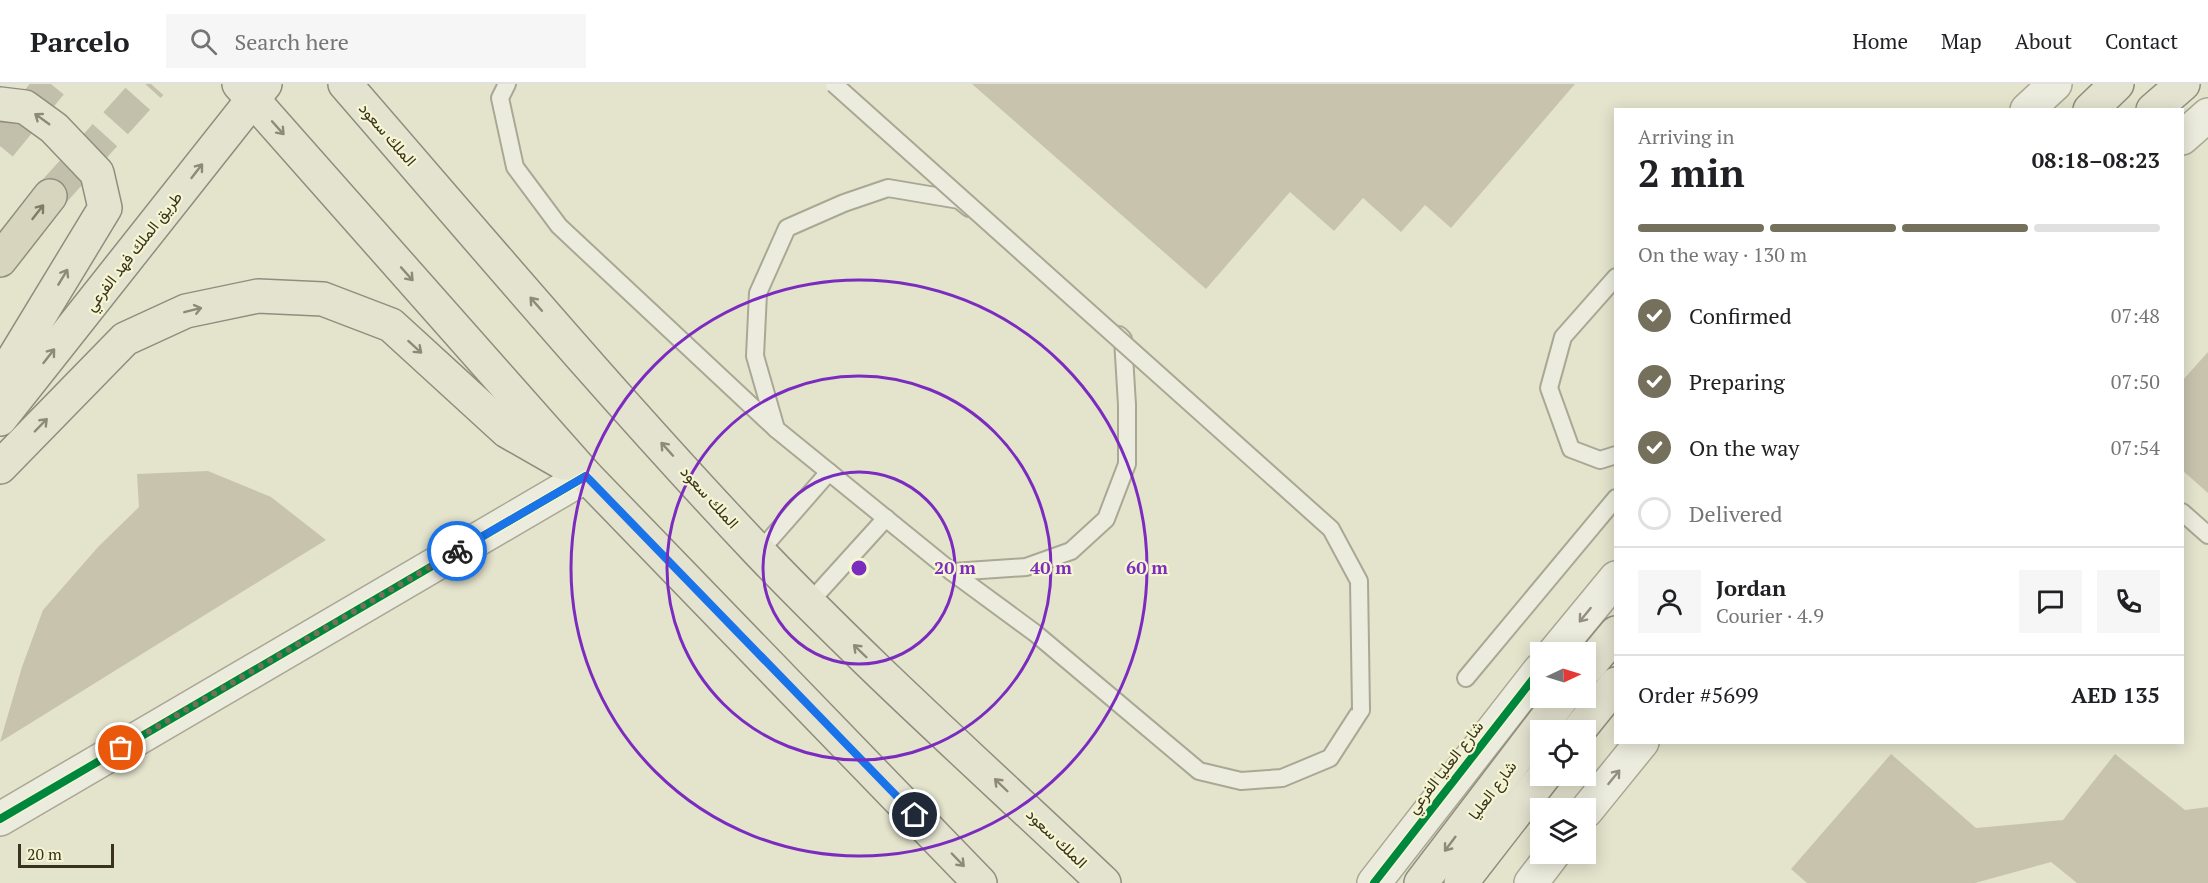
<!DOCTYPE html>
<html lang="en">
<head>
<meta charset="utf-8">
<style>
  :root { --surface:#fff; --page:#f6f6f6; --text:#202124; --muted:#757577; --line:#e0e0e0; --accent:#74705b }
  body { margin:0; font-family:"PT Serif",Vazirmatn,serif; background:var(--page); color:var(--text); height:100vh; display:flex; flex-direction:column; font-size:22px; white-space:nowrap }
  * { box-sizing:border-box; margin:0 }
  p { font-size:20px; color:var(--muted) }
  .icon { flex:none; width:33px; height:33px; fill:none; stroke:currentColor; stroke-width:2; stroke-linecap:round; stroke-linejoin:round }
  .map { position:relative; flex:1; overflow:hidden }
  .sheet { position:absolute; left:1614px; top:24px; width:570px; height:636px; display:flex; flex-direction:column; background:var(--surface); border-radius:0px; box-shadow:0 3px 15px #0003 }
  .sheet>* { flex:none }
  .needle { width:39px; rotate:86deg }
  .buttons { position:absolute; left:1530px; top:558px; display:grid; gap:12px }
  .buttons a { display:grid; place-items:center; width:66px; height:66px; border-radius:0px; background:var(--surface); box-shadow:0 3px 15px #0003; font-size:30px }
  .scale { position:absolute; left:18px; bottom:15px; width:96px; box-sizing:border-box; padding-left:6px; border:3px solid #38321e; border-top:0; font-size:16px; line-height:21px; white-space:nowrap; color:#38321e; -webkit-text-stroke:4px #f5f5d2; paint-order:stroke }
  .pin { position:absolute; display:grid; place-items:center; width:51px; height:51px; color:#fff; margin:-26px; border:3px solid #fff; border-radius:50%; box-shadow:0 2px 6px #0007 }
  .courier { position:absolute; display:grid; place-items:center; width:60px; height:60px; margin:-30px; border:4px solid #1a73e8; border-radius:50%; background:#fff; color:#222; box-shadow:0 2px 8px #0007 }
  .overview em { font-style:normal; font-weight:700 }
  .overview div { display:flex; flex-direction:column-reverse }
  .overview { display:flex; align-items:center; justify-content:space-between; height:102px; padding:0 24px }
  h1 { font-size:39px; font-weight:700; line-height:45px }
  .bar { display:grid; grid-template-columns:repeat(4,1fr); gap:9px 6px; align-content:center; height:72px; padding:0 24px }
  .bar i { height:8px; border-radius:4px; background:var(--line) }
  .bar .selected { background:var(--accent) }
  .bar p { grid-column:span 4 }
  .line { display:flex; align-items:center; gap:15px; padding:0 24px; border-top:2px solid var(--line) }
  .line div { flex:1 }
  .round { display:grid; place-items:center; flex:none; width:63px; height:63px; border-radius:0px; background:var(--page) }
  ol { padding:0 24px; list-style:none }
  li { display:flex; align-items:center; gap:18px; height:66px }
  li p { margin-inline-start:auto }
  li .icon { padding:6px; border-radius:50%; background:var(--accent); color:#fff; stroke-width:4 }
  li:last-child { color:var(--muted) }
  li i { width:33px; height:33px; border:3px solid var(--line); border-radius:50% }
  header { display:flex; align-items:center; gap:36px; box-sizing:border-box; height:84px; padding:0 30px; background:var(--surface); border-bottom:2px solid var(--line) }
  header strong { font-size:28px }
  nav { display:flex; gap:33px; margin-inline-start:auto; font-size:21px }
  .search { width:420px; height:54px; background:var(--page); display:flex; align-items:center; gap:15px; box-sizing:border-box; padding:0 21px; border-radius:0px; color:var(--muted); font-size:22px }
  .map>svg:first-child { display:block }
  .building { fill:#c8c3ad }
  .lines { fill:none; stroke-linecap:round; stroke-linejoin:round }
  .motorway-tunnel { stroke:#c2c0aa; stroke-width:33; stroke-dasharray:33 16; stroke-linecap:butt }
  .service-casing { stroke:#a9a895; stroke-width:20 }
  .minor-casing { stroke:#a9a895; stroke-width:36 }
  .tertiary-casing { stroke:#a9a895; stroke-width:36 }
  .primary-casing { stroke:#8f8d7d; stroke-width:36 }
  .motorway-casing { stroke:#8f8d7d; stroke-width:36 }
  .service { stroke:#ececde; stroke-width:16 }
  .minor { stroke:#ececde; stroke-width:33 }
  .tertiary { stroke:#ececde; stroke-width:33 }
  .primary { stroke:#e4e3d0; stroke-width:33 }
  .motorway { stroke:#d7d5be; stroke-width:33 }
  .service-bridge-casing { stroke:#a9a895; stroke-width:20; stroke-linecap:butt }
  .service-bridge { stroke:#ececde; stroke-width:16 }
  .cycleway-casing { stroke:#f5f5d2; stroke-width:11 }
  .cycleway { stroke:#00873e; stroke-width:8 }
  .oneway { stroke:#8e8a77 }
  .oneway2 { stroke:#807b66 }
  .oneway3 { stroke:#928f7e }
  .done { stroke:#74705b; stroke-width:6; stroke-dasharray:0 10.8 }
  .route { stroke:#1a73e8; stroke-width:8 }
  .ring { fill:none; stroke:#7b2cbf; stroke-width:3 }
  .labels { text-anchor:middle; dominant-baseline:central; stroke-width:4.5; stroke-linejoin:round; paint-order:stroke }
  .street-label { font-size:16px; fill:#38321e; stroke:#f5f5d2 }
  .centre { fill:#7b2cbf; stroke:#f5f5d2; stroke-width:3 }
  .ring-label { font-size:18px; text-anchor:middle; font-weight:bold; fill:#7b2cbf; stroke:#f5f5d2; stroke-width:4.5; stroke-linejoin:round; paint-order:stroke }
</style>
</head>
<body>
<header>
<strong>Parcelo</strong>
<div class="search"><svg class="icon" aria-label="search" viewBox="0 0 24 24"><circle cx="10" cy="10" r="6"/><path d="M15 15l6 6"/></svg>Search here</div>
<nav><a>Home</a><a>Map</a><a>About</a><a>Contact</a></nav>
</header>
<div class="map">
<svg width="2208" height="799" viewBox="0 0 2208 799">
  <rect width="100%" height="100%" fill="#e4e4cd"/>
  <g class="building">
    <polygon points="972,0 1575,0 1451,144 1425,121 1401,148 1363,114 1334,147 1290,108 1206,205"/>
    <polygon points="2208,268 2208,409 2182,386 2182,297"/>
    <polygon points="208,387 271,413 326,456 0,658 22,583 43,526 98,463 139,423 137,390"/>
    <polygon points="1891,670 1976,744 2063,736 2115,670 2185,726 2208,723 2208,799 2077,799 2051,778 1975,799 1807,799 1791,785"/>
  </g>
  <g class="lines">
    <g class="motorway-tunnel">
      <polyline points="0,62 51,0"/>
      <polyline points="50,112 151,0"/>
    </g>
    <g class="service-casing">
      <g id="service">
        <polyline points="507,0 500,14 515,83 559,142 776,345 952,488 1035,549 1199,687 1241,697 1282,694 1330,674 1361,626"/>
        <polyline points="1616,193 1563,253 1549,304 1571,365 1600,376 1616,371"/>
        <polyline points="776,345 755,272 758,209 787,144 844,119 888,104 959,116 969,124"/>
        <polyline points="2182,428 2208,451"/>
        <polyline points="759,468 829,388"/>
        <polyline points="952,488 1026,483 1071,467 1106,435 1127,380 1127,321 1123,255 1119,251"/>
        <polyline points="809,519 886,434"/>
        <polyline points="1466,594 1616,414"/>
      </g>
    </g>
    <g class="minor-casing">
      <polyline id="minor" points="0,735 586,392"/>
    </g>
    <g class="tertiary-casing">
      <g id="tertiary">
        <polyline points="2027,26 2055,0"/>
        <polyline points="2182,54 2208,31"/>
        <polyline points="1555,568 1616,494"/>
        <polyline points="1586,727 1642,658"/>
        <polyline points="1374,799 1540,586"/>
        <polyline points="1531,799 1553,770"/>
      </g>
    </g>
    <g class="primary-casing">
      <g id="primary">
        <polyline points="239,0 586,392 980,799"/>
        <path d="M345,0C482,158 617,318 760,469C870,584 989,690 1104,799"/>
        <polyline points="0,20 25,23 54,44 97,89 105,124 0,297"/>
        <polyline points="2090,26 2117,0"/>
        <polyline points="2153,26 2183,0"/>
        <polyline points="0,335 265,0"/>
        <polyline points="0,383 125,255 186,227 258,212 323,215 391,241 507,347 563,379"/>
        <polyline points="1586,585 1616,549"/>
        <polyline points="1579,646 1616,600"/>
        <polyline points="1421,799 1562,614"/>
        <polyline points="1461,799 1544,692"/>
      </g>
    </g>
    <g class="motorway-casing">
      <polyline id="motorway" points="0,176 50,112"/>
    </g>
    <use href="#service" class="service"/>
    <use href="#minor" class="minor"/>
    <use href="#tertiary" class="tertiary"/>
    <use href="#primary" class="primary"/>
    <use href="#motorway" class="motorway"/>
    <g class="service-bridge-casing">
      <polyline id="service-bridge" points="834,0 1331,445 1359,497 1361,626"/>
    </g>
    <use href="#service-bridge" class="service-bridge"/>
    <g class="cycleway-casing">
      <g id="cycleway">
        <polyline points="0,735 586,392"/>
        <polyline points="1374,799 1540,586"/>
      </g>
    </g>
    <use href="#cycleway" class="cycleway"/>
  </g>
  <defs><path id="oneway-shaft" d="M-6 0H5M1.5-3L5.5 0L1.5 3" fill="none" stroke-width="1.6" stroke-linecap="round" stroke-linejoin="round" transform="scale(1.5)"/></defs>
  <g class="oneway">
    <use href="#oneway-shaft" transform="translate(42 35) rotate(-144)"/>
    <use href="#oneway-shaft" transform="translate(278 44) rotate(48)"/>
    <use href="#oneway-shaft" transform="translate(197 87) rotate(-52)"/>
    <use href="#oneway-shaft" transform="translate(407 190) rotate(48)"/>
    <use href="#oneway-shaft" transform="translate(63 193) rotate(-59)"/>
    <use href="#oneway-shaft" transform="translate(536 220) rotate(-131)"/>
    <use href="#oneway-shaft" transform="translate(193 226) rotate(-14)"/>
    <use href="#oneway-shaft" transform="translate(415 263) rotate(42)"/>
    <use href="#oneway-shaft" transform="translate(49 272) rotate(-52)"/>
    <use href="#oneway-shaft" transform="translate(41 341) rotate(-46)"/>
    <use href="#oneway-shaft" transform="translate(667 365) rotate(-132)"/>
    <use href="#oneway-shaft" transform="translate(860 567) rotate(-136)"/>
    <use href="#oneway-shaft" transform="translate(1001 701) rotate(-136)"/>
    <use href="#oneway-shaft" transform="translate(1450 760) rotate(127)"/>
    <use href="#oneway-shaft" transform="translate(958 776) rotate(46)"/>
  </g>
  <use class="oneway2" href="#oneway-shaft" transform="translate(38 128) rotate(-52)"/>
  <g class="oneway3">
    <use href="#oneway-shaft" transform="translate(1585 531) rotate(129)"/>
    <use href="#oneway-shaft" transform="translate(1614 693) rotate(-51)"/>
  </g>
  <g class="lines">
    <polyline class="done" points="121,664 457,467"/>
    <polyline class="route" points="457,467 586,392 915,731"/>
  </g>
  <g class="ring">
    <circle cx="859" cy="484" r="96"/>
    <circle cx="859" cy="484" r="192"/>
    <circle cx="859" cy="484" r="288"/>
  </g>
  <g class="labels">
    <g class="street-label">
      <text transform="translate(388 50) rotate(49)">الملك سعود</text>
      <text transform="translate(133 167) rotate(-52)">طريق الملك فهد الفرعي</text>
      <text transform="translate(710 413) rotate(48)">الملك سعود</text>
      <text transform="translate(1445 683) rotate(-52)">شارع العليا الفرعي</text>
      <text transform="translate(1492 706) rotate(-53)">شارع العليا</text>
      <text transform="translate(1057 754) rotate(44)">الملك سعود</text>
    </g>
  </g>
  <circle cx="859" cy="484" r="9" class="centre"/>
  <g class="ring-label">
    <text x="955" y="490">20 m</text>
    <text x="1051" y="490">40 m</text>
    <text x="1147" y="490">60 m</text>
  </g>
</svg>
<div class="buttons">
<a><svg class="needle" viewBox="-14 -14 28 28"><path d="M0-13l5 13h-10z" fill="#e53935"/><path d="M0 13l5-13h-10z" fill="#757577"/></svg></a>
<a><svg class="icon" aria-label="locate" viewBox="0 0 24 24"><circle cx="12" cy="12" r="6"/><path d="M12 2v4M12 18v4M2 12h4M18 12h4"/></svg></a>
<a><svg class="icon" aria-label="layers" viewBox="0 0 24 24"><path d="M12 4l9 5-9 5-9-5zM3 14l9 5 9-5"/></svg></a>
</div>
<div class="scale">20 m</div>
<div class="pin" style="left:121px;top:664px;background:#ea580c"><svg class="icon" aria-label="bag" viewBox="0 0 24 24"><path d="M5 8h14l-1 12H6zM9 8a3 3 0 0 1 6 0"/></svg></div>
<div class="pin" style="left:915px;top:731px;background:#1f2937"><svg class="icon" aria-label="home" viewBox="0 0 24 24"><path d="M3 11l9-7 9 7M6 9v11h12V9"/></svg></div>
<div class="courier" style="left:457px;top:467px"><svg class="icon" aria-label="bike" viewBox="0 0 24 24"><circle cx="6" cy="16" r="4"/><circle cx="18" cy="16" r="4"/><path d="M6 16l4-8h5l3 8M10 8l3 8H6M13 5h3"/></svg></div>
<section class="sheet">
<div class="overview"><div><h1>2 min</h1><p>Arriving in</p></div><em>08:18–08:23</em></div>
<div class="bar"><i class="selected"></i><i class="selected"></i><i class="selected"></i><i></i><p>On the way · 130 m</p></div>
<ol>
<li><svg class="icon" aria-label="check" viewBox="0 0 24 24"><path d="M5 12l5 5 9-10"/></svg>Confirmed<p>07:48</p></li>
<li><svg class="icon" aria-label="check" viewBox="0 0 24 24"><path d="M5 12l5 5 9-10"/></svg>Preparing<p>07:50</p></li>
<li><svg class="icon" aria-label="check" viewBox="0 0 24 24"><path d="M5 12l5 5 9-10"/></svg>On the way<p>07:54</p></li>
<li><i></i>Delivered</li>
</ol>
<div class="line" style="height:108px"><a class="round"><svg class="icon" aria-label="person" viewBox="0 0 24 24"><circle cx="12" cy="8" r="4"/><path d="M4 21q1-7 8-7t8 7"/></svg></a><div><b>Jordan</b><p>Courier · 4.9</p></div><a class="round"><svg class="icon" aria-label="chat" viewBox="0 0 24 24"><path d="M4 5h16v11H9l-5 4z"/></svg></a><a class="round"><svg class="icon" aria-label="phone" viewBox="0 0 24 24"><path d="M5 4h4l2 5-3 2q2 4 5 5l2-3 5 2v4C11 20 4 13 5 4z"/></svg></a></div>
<div class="line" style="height:78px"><div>Order #5699</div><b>AED 135</b></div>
</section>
</div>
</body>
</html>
